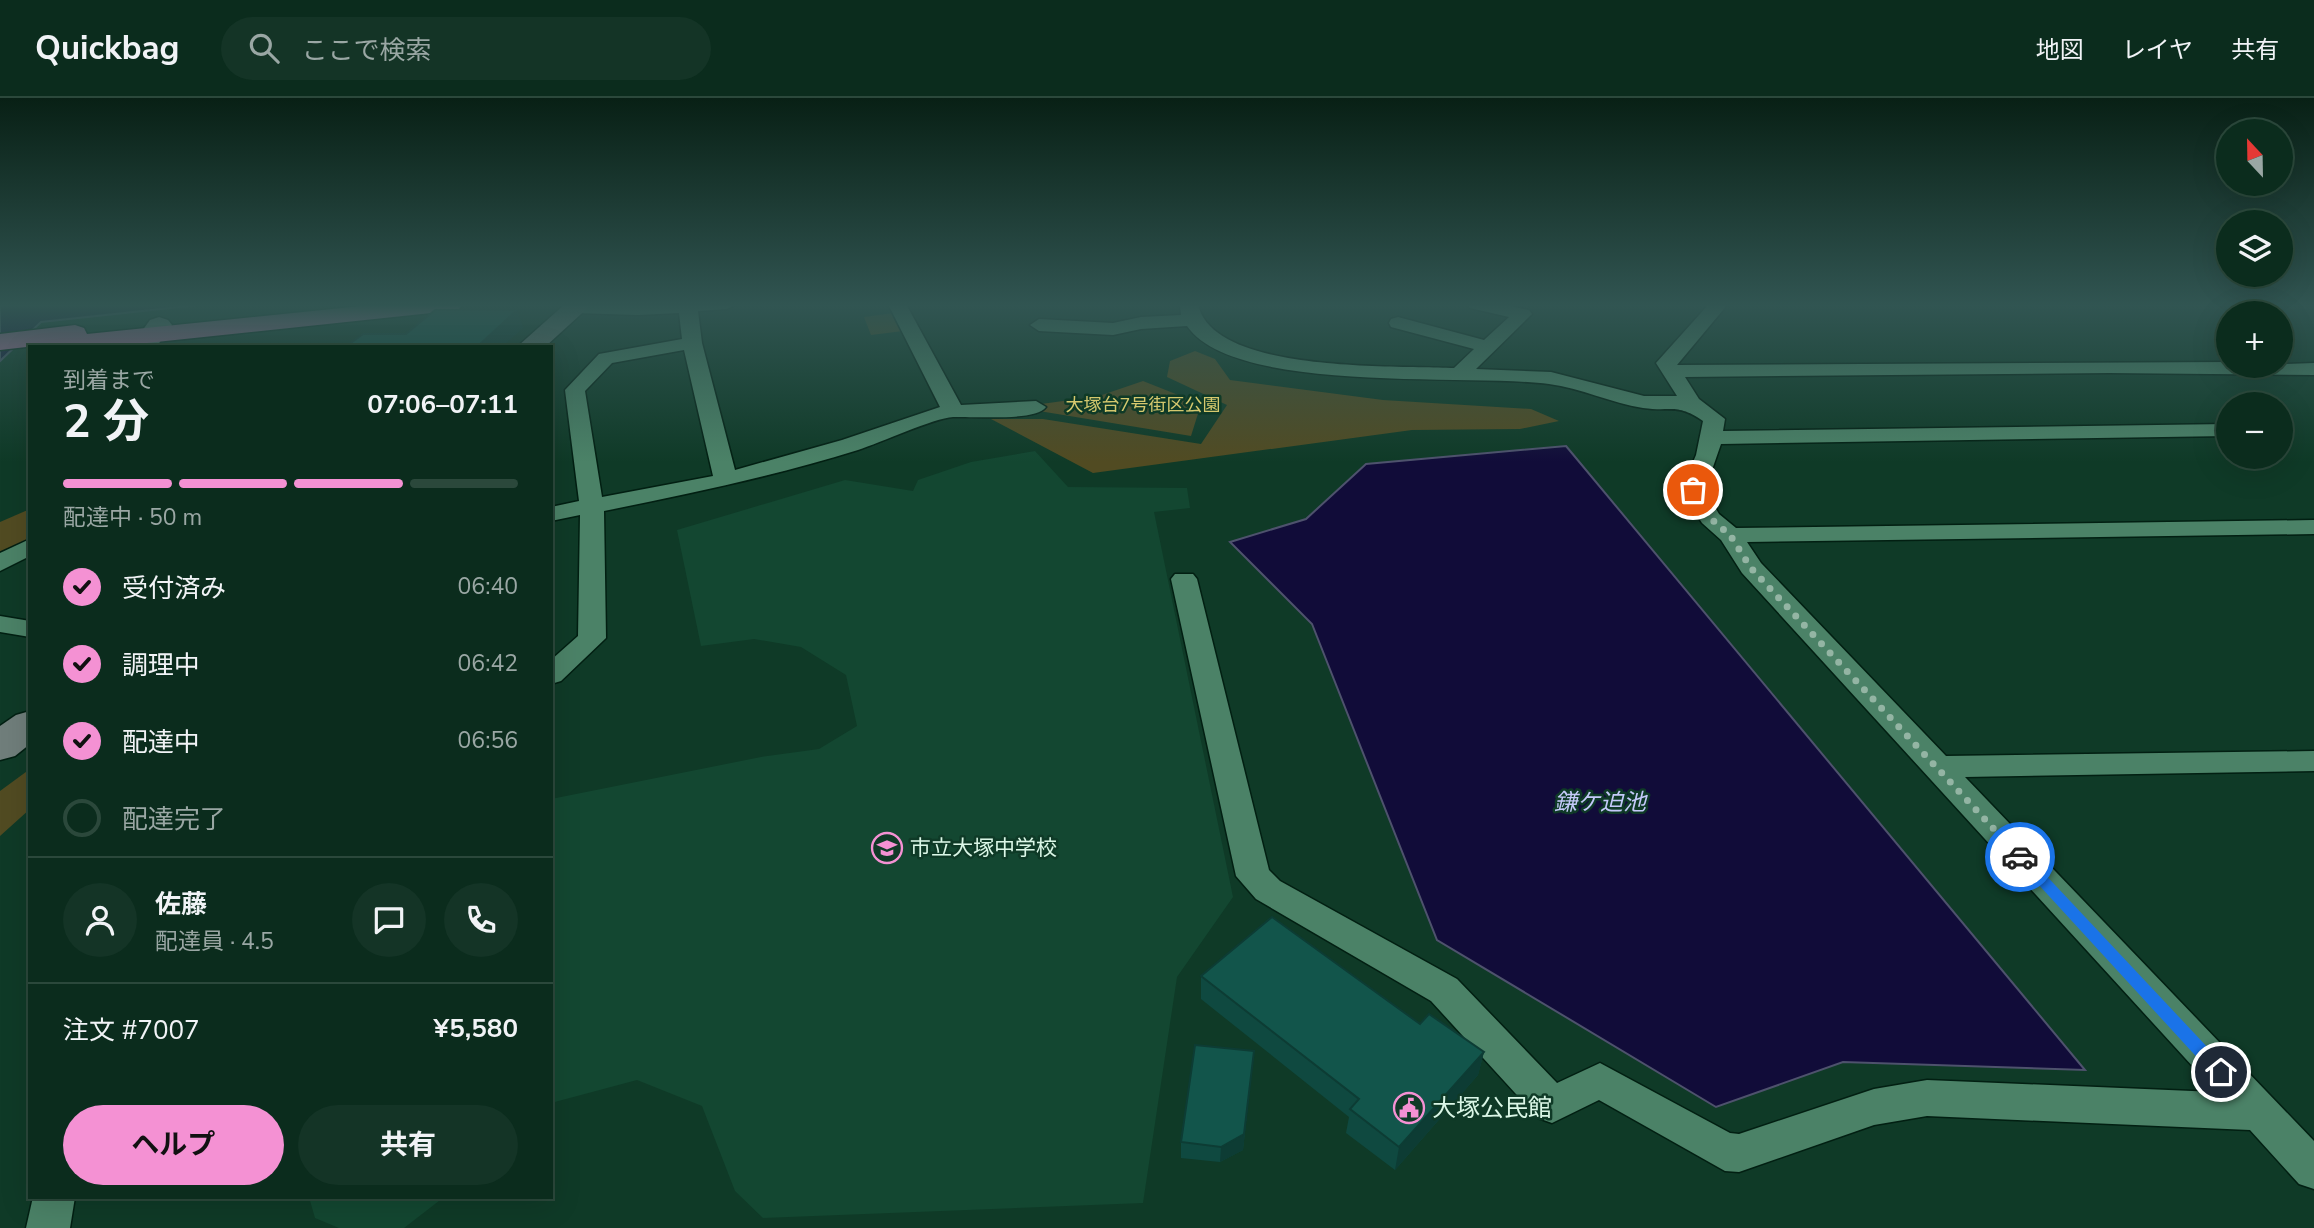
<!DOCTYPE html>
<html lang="ja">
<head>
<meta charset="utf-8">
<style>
  :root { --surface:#0b2c1d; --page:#143426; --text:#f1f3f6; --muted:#9aa7a4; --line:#2b483b; --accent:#f491d3 }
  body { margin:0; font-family:"Nunito Sans","Noto Sans JP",sans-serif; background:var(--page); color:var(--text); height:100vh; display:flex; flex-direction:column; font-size:26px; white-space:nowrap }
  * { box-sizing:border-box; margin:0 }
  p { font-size:23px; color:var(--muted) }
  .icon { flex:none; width:38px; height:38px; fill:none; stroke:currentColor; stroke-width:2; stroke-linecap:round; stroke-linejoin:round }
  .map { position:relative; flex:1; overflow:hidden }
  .details { position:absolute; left:28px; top:247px; width:525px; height:854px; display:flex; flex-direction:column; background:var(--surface); border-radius:0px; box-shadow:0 7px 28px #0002,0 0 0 2px var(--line) }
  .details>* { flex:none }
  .needle { width:46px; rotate:338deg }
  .controls { position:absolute; left:2216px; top:21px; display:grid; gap:14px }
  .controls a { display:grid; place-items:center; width:77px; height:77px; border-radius:50%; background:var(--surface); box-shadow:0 7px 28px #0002,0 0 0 2px var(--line); font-size:35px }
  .pin { position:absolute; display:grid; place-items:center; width:60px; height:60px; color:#fff; margin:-30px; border:4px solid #fff; border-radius:50%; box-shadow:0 2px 7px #0007 }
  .courier { position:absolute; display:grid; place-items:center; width:70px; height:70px; margin:-35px; border:5px solid #1a73e8; border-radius:50%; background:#fff; color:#222; box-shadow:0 2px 9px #0007 }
  .head em { font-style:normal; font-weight:700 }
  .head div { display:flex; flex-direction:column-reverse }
  .head { display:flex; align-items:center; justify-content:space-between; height:119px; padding:0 35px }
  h1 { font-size:46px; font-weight:700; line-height:52px }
  .bar { display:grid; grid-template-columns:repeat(4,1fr); gap:10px 7px; align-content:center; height:84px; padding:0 35px }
  .bar i { height:9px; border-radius:5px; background:var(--line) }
  .bar .active { background:var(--accent) }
  .bar p { grid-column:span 4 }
  .line { display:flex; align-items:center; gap:18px; padding:0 35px; border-top:2px solid var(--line) }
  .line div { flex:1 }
  .round { display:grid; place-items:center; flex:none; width:74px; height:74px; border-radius:37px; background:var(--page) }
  ol { padding:0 35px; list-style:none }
  li { display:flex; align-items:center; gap:21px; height:77px }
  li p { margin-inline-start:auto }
  li .icon { padding:7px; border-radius:50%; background:var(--accent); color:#111; stroke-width:4 }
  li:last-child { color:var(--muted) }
  li i { width:38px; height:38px; border:4px solid var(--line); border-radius:50% }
  .action { display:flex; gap:14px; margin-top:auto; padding:14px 35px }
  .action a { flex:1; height:80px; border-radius:42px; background:var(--accent); color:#111; font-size:28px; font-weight:700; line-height:80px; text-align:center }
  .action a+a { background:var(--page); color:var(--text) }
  header { display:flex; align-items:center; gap:42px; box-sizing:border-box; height:98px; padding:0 35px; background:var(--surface); border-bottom:2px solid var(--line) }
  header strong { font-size:33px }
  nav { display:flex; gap:38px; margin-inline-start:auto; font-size:24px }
  .search { width:490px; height:63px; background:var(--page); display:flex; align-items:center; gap:18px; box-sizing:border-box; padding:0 24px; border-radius:38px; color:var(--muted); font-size:26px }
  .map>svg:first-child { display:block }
  .built { fill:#134731 }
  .green { fill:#514b22 }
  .water { fill:#110c39; stroke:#4e526d; stroke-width:2 }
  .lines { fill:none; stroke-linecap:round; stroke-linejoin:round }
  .street-casing { stroke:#021f12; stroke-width:3 }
  .secondary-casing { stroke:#021f12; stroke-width:3 }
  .highway-casing { stroke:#021f12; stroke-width:3 }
  .street { fill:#4b8267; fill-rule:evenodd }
  .secondary { fill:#707e7b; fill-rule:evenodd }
  .highway { fill:#c674ab; fill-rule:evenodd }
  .wall { fill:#0f4940 }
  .shaded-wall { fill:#0d3c34 }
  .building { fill:#12554b; stroke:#0d3c34; stroke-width:2 }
  .route { fill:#1a73e8 }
  .done { stroke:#94b5a4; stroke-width:7; stroke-dasharray:0 12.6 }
  .labels { text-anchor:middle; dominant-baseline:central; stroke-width:5; stroke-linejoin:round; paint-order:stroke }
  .far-park-label { font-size:18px; fill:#d5c86e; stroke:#0f3a27 }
  .poi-label { font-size:21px; fill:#dbf7e7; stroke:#0f3a27; text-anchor:start }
  .water-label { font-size:23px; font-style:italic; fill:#c4c9f9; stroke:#0f3a27 }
  .near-poi-label { font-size:24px; fill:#dbf7e7; stroke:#0f3a27; text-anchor:start }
</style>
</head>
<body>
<header>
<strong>Quickbag</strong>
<div class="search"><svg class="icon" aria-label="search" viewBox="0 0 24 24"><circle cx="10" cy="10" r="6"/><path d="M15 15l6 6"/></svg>ここで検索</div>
<nav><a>地図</a><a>レイヤ</a><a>共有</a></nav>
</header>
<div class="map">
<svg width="2314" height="1130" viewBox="0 0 2314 1130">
  <rect width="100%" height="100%" fill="#0f3a27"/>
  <g class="built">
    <polygon points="1035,353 1068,389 1187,390 1190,410 1154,414 1233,799 1177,879 1143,1105 763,1120 735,1093 702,1008 637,982 551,1005 551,701 761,659 819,651 857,628 846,577 801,549 754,541 701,548 677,432 845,382 913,393 918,382 971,364"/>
    <polygon points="309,1099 444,1099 404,1130 339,1130 315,1120"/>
  </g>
  <g class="green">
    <polygon points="894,215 903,233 871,237 864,219"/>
    <polygon points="1195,253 1215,261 1230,282 1383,302 1531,311 1559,323 1520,331 1412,332 1093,375 991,321 1043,321 1201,346 1227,307 1167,279 1170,263"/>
    <polygon points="1143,283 1201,306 1191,338 1039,313 1034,307 1099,298"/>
    <polygon points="30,411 30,441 0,457 0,424"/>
    <polygon points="30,671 30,711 0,738 0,693"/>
  </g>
  <g class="water">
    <polygon points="0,206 207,206 41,224 0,263"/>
    <polygon points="1566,348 2085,972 1843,964 1716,1009 1437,842 1312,526 1230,444 1306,421 1366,366"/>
  </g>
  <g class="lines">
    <g class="street-casing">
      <g id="street">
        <path d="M570,206H736L727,211L698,213L702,245L735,372L842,342L940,309L888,206H906L961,307L1036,303L1046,309C1036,324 971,318 953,319C934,320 880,345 858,352C774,378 690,396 604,413L606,540L561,583L551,586V562L578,538L580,417L551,423V409L579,403L565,292L599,256L682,241L679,215L638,217L576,215L570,214L567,210ZM684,252L713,378L602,399L585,293L612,265Z"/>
        <path d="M1180,206H1198C1212,276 1397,267 1454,270L1474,251L1391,229L1389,225L1391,221L1398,219L1484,242L1509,219L1470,210L1467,206H1500L1529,212L1532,216L1476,271L1551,274L1644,298H1677L1656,265L1709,206H1728L1677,267L2228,264V268L2314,265V277L2109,275L1685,279L1699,301L1725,321L1723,333L2228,326V338L1721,346L1705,392L1719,416L1736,430L2314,422V436L1747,444L1761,465L1946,658L2314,653V673L1965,679L2314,1043V1091L2299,1086L2250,1032L1927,1018L1874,1027L1739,1074L1725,1073L1599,1002L1552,1025L1538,1020L1431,903L1256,801L1236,778L1171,481L1175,476H1193L1197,481L1269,772L1280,783L1457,881L1557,985L1600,965L1730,1035L1739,1036L1874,991L1927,982L2216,994L1742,475L1721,442L1702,425L1681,392L1696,357L1703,323C1677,305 1671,314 1643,310C1611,305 1581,290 1549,286C1468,275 1235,297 1187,228L1141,231L1113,237L1039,233L1030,227L1039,221L1113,225L1141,219L1181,217Z"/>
        <polygon points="30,441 30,458 0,473 0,455"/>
        <polygon points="0,518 30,523 30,539 0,534"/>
        <polygon points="33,1099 75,1099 70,1130 26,1130"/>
      </g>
    </g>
    <g class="secondary-casing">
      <g id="secondary">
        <polygon points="565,206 592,206 546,248 518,248"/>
        <polygon points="159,219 168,222 172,227 157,248 131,248 150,222"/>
        <polygon points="30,613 30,646 15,658 0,662 0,628 16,617"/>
      </g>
    </g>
    <g class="highway-casing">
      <polygon id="highway" points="381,206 462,206 459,211 450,213 118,248 35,248 0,252 0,236 75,227 84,230 87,236"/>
    </g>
    <use href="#street" class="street"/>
    <use href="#secondary" class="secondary"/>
    <use href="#highway" class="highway"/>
  </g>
  <g class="wall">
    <polygon points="1201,878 1420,926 1484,954 1478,977 1395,1072 1346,1035 1349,1019 1201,901"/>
    <polygon points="1254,953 1243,1052 1220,1064 1181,1060 1181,1044"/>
  </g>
  <g class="shaded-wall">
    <polygon points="517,212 523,230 503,248 478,248"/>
    <polygon points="1254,953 1243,1052 1220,1064 1221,1049"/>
    <polygon points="1484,954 1478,977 1395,1072 1399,1049"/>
  </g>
  <g class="building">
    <polygon points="435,212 517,212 478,248 347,248 363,236 406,236"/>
    <polygon points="1272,819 1420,926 1429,916 1484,954 1399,1049 1350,1011 1359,1001 1201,878"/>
    <polygon points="1195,947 1254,953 1244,1036 1221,1049 1181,1044"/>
  </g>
  <linearGradient id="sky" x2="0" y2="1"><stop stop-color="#082015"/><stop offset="0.57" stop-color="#315552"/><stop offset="1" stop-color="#315552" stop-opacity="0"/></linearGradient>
  <rect width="2314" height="364" fill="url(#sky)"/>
  <polygon class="route" points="2020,754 2025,755 2226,969 2226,979 2215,979 2016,762 2016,755"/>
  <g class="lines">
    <polyline class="done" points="1693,392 1710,420 1730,437 1751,470 2020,759"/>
  </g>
  <defs>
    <g id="school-ring" transform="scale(1.575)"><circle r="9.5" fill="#0f3a27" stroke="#f491d3" stroke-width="1.5"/><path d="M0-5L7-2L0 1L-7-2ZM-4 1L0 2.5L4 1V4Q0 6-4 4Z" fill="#f491d3"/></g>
    <g id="civic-ring" transform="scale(1.575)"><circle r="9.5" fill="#0f3a27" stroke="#f491d3" stroke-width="1.5"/><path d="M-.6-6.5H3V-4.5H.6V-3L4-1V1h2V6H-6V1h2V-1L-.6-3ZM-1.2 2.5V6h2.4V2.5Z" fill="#f491d3"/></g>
  </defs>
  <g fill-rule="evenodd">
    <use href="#school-ring" x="887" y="750"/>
    <use href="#civic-ring" x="1409" y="1010"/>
  </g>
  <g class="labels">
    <g class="far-park-label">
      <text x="1143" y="307">大塚台7号街区公園</text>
    </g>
    <g class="poi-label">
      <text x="910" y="750">市立大塚中学校</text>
    </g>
    <g class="water-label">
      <text x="1600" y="704">鎌ケ迫池</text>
    </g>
    <g class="near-poi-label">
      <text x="1432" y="1010">大塚公民館</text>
    </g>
  </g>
</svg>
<div class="controls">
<a><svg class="needle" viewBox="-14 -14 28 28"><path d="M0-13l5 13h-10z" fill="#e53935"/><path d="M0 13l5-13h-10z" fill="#9aa7a4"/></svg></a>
<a><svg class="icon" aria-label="layers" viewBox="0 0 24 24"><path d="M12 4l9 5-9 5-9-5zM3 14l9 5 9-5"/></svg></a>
<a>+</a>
<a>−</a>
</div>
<div class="pin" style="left:1693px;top:392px;background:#ea580c"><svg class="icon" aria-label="bag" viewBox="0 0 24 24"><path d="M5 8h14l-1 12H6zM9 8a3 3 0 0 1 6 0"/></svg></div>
<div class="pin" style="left:2221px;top:974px;background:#1f2937"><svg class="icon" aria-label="home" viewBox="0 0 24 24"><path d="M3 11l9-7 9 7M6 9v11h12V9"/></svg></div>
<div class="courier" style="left:2020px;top:759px"><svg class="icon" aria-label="car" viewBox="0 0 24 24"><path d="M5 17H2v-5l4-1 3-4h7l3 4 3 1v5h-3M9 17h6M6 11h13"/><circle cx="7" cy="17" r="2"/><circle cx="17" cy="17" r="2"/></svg></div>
<section class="details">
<div class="head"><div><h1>2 分</h1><p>到着まで</p></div><em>07:06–07:11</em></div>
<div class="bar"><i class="active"></i><i class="active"></i><i class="active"></i><i></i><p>配達中 · 50 m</p></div>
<ol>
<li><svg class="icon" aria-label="check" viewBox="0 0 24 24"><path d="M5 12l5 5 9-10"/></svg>受付済み<p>06:40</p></li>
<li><svg class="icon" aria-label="check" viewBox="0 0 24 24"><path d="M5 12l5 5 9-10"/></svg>調理中<p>06:42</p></li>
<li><svg class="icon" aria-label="check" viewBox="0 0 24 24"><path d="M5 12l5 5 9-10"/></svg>配達中<p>06:56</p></li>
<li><i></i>配達完了</li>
</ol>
<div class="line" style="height:126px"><a class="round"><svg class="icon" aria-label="person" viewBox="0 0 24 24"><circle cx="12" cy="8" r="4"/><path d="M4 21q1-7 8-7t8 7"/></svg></a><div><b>佐藤</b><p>配達員 · 4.5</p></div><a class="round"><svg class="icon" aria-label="chat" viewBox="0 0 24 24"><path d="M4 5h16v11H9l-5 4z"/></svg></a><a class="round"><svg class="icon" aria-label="phone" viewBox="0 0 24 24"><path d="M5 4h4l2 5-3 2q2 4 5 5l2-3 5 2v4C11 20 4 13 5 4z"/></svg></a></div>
<div class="line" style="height:91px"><div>注文 #7007</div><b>¥5,580</b></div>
<div class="action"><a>ヘルプ</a><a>共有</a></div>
</section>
</div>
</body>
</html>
